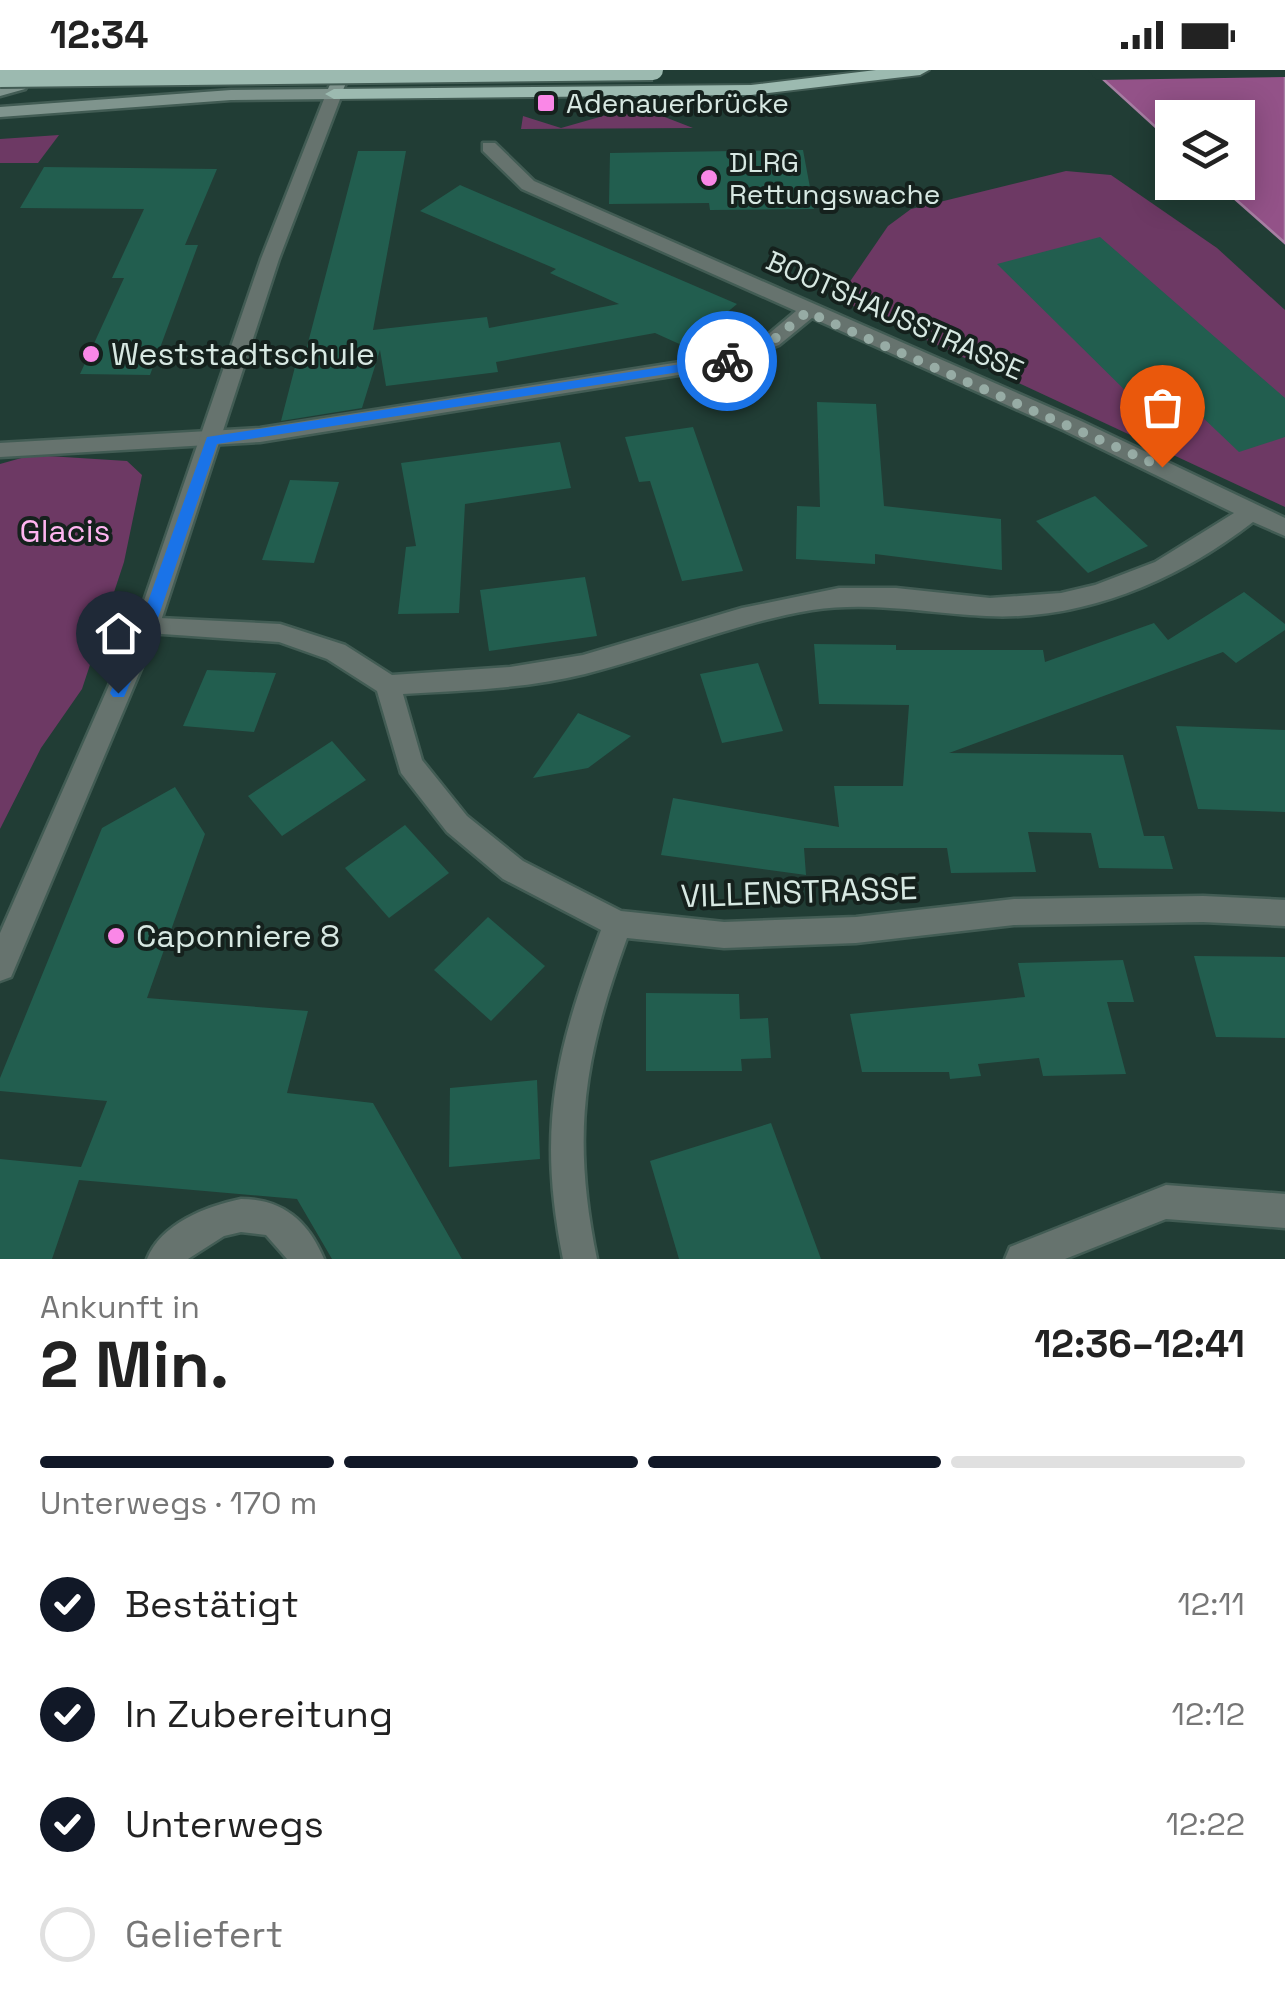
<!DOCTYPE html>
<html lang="de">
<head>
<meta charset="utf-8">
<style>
  :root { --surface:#fff; --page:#f2f2f2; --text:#222; --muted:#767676; --line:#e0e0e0; --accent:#111827 }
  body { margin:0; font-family:"Space Grotesk",sans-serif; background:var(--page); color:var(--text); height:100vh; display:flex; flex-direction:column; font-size:38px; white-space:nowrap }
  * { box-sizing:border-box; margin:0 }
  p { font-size:32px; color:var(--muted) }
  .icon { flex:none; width:55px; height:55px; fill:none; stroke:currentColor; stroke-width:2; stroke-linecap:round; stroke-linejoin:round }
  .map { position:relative; height:1189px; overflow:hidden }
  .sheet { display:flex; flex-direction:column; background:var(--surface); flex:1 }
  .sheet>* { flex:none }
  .controls { position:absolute; left:1155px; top:30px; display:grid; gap:20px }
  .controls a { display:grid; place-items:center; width:100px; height:100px; border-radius:0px; background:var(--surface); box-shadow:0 5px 25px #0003; font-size:50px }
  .pin { position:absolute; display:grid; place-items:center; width:85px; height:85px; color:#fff; margin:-102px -42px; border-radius:50% 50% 50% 0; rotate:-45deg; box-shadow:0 0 10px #0007 }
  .pin .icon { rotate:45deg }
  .courier { position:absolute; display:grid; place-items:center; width:100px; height:100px; margin:-50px; border:8px solid #1a73e8; border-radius:50%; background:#fff; color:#222; box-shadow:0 2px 12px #0007 }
  .overview em { font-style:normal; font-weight:600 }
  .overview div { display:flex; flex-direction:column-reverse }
  .overview { display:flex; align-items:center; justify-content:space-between; height:170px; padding:0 40px }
  h1 { font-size:65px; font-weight:600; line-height:75px }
  .bar { display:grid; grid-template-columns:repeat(4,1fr); gap:15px 10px; align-content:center; height:120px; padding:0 40px }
  .bar i { height:12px; border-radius:8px; background:var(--line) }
  .bar .active { background:var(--accent) }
  .bar p { grid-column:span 4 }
  ol { padding:0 40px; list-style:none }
  li { display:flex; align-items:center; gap:30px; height:110px }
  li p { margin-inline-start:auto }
  li .icon { padding:10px; border-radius:50%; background:var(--accent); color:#fff; stroke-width:4 }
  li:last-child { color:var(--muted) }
  li i { width:55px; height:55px; border:5px solid var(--line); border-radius:50% }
  .status { display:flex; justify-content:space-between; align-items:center; height:70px; padding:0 50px; background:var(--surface); direction:ltr }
  .status svg { height:28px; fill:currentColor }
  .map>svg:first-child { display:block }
  .green { fill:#6d3964 }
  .water { fill:#935288; stroke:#a77fa3; stroke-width:2.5 }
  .pier { fill:#213d35 }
  .building { fill:#225e4f }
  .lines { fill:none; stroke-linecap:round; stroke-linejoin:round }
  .minor-casing { stroke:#425c54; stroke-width:5 }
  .tertiary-casing { stroke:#425c54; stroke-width:5 }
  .secondary-casing { stroke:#425c54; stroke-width:5 }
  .trunk-casing { stroke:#425c54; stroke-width:4 }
  .minor { fill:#66736e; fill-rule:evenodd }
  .tertiary { fill:#66736e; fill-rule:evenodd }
  .secondary { fill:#7f948d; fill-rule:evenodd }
  .trunk { fill:#9cbab0; fill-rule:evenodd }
  .trunk-bridge-casing { stroke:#425c54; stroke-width:24; stroke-linecap:butt }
  .trunk-bridge { stroke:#9cbab0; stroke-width:20 }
  .route { fill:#1a73e8 }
  .done { stroke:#97aca5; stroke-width:10; stroke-dasharray:0 18 }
  .poi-dot { fill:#fa87e7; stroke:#15211d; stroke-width:4 }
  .labels { text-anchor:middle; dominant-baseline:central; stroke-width:8; stroke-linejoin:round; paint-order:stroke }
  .far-poi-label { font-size:28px; fill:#d7e8e2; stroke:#15211d; text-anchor:start }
  .far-street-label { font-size:28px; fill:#d7e8e2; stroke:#15211d }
  .poi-label { font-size:32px; fill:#d7e8e2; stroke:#15211d; text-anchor:start }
  .park-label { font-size:32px; fill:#ffb5f1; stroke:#15211d }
  .street-label { font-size:32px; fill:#d7e8e2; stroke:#15211d }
</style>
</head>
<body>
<div class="status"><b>12:34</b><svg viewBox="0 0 49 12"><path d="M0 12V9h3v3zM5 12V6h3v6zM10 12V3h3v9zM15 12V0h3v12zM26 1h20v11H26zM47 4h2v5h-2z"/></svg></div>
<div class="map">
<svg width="1285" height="1189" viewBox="0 0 1285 1189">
  <rect width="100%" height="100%" fill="#213d35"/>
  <g class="green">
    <polygon points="610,44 657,44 693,58 521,59 523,46 561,58"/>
    <polygon points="59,65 38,93 0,93 0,69"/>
    <polygon points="1066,101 1111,105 1217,178 1285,240 1285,437 838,229 888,156 911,139"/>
    <polygon points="32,385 127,391 142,405 124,492 82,619 41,678 0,759 0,394"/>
  </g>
  <polygon class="water" points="1093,0 1285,0 1285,173 1217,113 1238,112 1238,48 1172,48 1172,72"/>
  <polygon class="pier" points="1088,0 1285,0 1285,7 1096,10"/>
  <g class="building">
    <polygon points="803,80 814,139 710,140 709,133 609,134 610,83"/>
    <polygon points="358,81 406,81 373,260 487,247 489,258 619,234 550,203 556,199 420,141 460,115 737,234 686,277 655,263 496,292 498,302 386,316 380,280 362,338 281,351 296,293 303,292"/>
    <polygon points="44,97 217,99 185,175 198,175 150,305 80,304 124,208 112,208 144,139 20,138"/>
    <polygon points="1100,167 1285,328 1285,367 1239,382 1178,324 1141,336 997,194"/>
    <polygon points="817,332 876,334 884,436 1001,449 1002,500 875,484 875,494 796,489 797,436 820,437"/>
    <polygon points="693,357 743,501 682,511 650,411 639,412 625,367"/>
    <polygon points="560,372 571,418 465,434 459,543 398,544 406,477 416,476 401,393"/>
    <polygon points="290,410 339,412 314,493 262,490"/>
    <polygon points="1095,426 1148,476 1088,503 1036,451"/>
    <polygon points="585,507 597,566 489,581 480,520"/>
    <polygon points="1244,522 1285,554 1285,560 1236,593 1223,582 949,683 1123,685 1144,766 1164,766 1173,799 1099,798 1091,763 1028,762 1036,802 951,803 947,778 804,778 806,805 661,785 673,728 839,757 834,716 903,716 909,635 819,634 814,574 896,575 896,580 1043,580 1045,592 1154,553 1168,570"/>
    <polygon points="758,593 783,661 722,673 700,604"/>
    <polygon points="207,600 276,603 254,662 183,656"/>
    <polygon points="578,643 631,666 588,698 533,708"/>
    <polygon points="1176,656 1285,660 1285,742 1198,739"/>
    <polygon points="332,671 366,710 282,766 248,726"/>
    <polygon points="175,717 205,764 147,928 308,941 287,1023 373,1033 462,1189 332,1189 297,1129 79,1110 52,1189 0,1189 0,1089 81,1097 107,1031 0,1021 0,1008 102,758"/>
    <polygon points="405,755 449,803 389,848 345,798"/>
    <polygon points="488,847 545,896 491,951 434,900"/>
    <polygon points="1194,886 1285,887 1285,968 1216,967"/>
    <polygon points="1123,890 1134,932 1107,932 1126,1004 1043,1006 1039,988 978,994 981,1006 950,1009 949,1002 862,1002 850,944 1025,927 1018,893"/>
    <polygon points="646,923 739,924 740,949 768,948 771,988 741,989 742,1001 646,1001"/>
    <polygon points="537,1010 540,1089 449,1097 450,1018"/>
    <polygon points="771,1053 821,1189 679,1189 650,1091"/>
  </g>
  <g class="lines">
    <g class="minor-casing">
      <g id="minor">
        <path d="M483,73H495L534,111L1081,351L1285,448V466L1253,452C1177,511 1083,551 986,546C926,543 871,531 812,540C734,553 661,585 585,604C525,619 464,620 403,624L422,690L467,746L523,791L621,841L724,852L856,847L1014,829L1203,826L1285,830V856L1203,852L1014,855L856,873L724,878L627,868C584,988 571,1063 597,1189H563C537,1058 555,983 601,860L503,809L447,762L401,703L377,621L327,589L279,572L148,563L139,561L136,554L139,547L280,554L345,575L392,605L510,597L583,585L742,538L839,518H896L990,528L1061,523L1095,515L1155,492L1234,443L1065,361L812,248L779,275L722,298L260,372L0,387V373L260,358L718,286L765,267L796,241L522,119L483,81Z"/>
        <polygon points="1166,1115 1285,1124 1285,1158 1166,1149 1065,1189 1005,1189 1010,1177"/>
        <path d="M241,1129C283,1129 308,1151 324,1189H287L266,1165L241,1162L224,1166L188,1189H147C161,1154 206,1136 241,1129Z"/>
      </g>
    </g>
    <g class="tertiary-casing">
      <polygon id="tertiary" points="334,19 342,24 279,189 160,554 11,907 0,911 0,863 136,554 261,189 326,24"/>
    </g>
    <g class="secondary-casing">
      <g id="secondary">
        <polygon points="338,8 346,13 340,27 334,29 231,30 0,47 0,37 231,20 328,19 332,10"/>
        <polygon points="19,11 27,16 25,19 0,26 0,16"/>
      </g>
    </g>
    <g class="trunk-casing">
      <polygon id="trunk" points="876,0 929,0 920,5 751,25 334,29 325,24 334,19 751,15"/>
    </g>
    <use href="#minor" class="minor"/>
    <use href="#tertiary" class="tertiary"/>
    <use href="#secondary" class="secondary"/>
    <use href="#trunk" class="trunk"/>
    <g class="trunk-bridge-casing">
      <polyline id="trunk-bridge" points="0,7 653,0"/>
    </g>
    <use href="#trunk-bridge" class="trunk-bridge"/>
  </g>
  <polygon class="route" points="727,287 731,294 217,374 156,554 124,627 113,627 110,623 140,554 207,367"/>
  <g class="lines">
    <polyline class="done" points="727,291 772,271 807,242 1162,397"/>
  </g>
  <g class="poi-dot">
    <rect x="536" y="23" width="20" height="20" rx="5"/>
    <circle cx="709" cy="108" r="10"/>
    <circle cx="91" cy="284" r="10"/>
    <circle cx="116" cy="866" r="10"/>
  </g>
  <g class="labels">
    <g class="far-poi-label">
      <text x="566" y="33">Adenauerbrücke</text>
      <text x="729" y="92">DLRG<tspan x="729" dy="32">Rettungswache</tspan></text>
    </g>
    <g class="far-street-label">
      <text transform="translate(895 245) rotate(24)">BOOTSHAUSSTRASSE</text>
    </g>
    <g class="poi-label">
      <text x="111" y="284">Weststadtschule</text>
      <text x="136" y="866">Caponniere 8</text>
    </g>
    <g class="park-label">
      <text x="65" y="461">Glacis</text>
    </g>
    <g class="street-label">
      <text transform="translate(799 822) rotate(-2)">VILLENSTRASSE</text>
    </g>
  </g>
</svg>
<div class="controls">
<a><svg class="icon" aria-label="layers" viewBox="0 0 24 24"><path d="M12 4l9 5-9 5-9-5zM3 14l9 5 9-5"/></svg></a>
</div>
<div class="pin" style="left:1162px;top:397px;background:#ea580c"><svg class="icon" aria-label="bag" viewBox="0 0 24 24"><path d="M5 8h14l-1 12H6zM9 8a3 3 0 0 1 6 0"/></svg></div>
<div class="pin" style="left:118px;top:623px;background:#1f2937"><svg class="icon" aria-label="home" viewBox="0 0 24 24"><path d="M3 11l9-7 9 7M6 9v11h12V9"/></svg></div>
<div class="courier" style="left:727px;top:291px"><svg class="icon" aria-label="bike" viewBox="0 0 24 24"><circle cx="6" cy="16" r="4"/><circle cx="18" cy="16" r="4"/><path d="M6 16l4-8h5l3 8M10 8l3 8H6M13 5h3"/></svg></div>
</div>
<section class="sheet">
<div class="overview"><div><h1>2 Min.</h1><p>Ankunft in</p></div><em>12:36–12:41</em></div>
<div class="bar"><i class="active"></i><i class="active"></i><i class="active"></i><i></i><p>Unterwegs · 170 m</p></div>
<ol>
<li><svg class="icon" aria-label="check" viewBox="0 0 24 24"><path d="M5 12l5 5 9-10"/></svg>Bestätigt<p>12:11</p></li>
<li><svg class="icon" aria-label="check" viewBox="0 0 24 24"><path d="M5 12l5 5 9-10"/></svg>In Zubereitung<p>12:12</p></li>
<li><svg class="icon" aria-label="check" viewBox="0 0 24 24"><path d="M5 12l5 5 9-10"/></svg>Unterwegs<p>12:22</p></li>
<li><i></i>Geliefert</li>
</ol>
</section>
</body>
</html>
